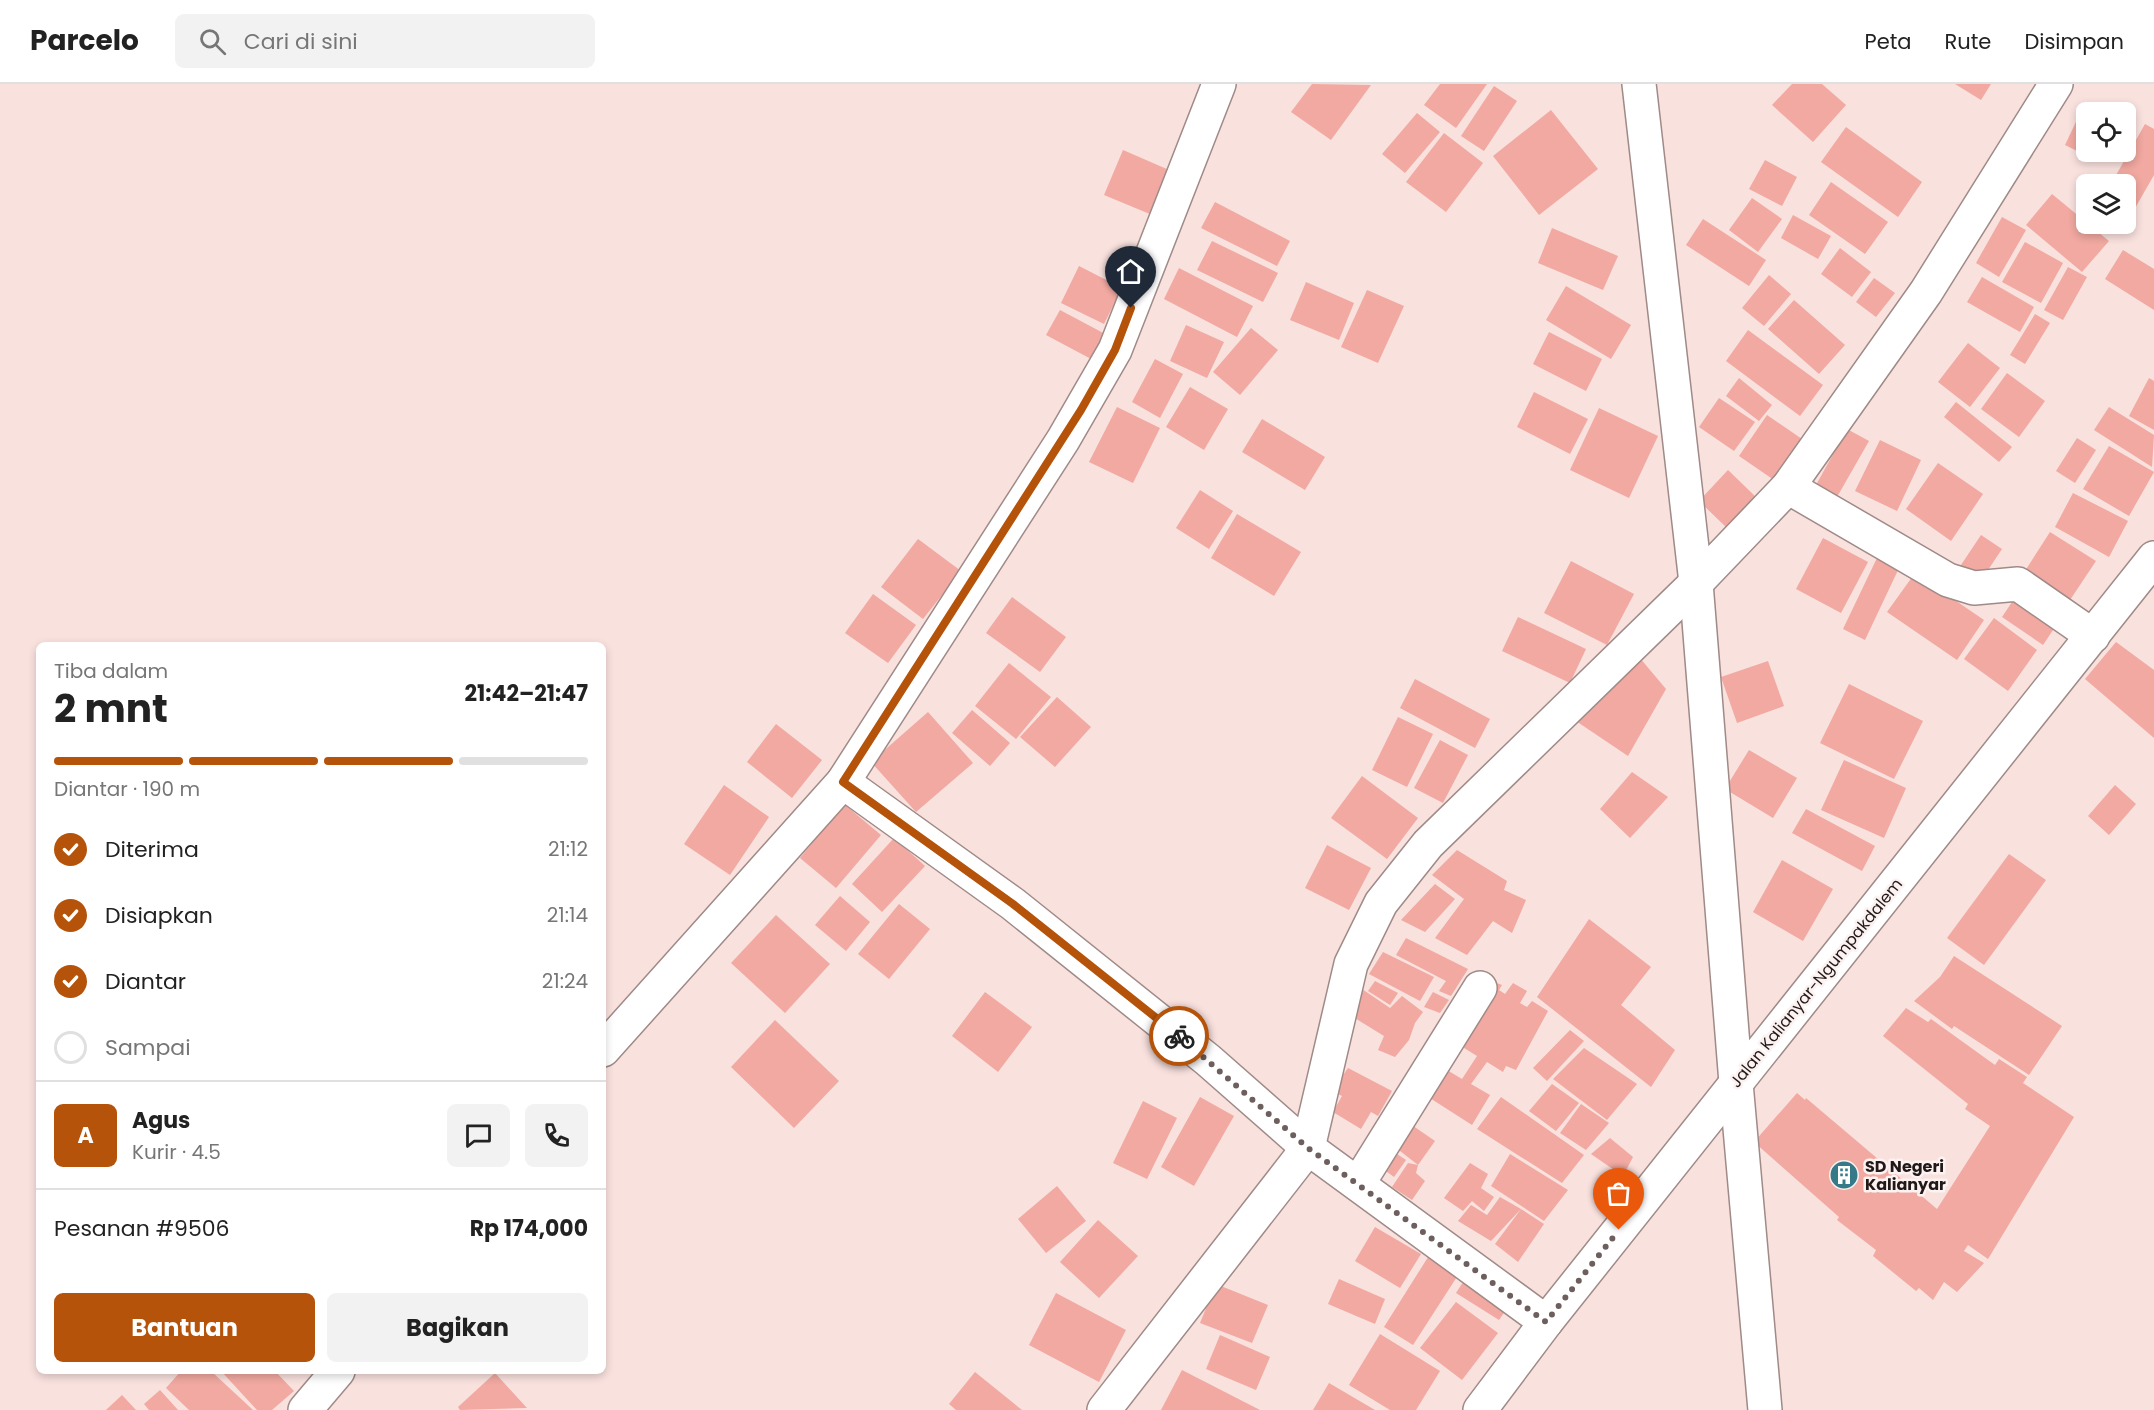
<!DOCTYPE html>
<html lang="id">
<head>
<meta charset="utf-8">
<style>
  :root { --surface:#fff; --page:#f2f2f2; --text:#222; --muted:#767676; --line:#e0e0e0; --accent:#b45309 }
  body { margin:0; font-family:Poppins,sans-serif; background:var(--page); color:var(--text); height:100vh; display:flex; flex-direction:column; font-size:22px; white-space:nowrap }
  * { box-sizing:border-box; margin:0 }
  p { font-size:20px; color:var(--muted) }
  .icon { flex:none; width:33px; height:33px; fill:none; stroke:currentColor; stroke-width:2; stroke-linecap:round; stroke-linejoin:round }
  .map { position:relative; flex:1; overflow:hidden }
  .drawer { position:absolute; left:36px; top:558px; width:570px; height:732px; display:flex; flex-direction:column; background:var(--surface); border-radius:9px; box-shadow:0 3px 9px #0003 }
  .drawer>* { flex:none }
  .tools { position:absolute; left:2076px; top:18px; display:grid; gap:12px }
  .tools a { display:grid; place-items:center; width:60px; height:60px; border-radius:9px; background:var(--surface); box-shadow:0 3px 9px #0003; font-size:30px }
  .pin { position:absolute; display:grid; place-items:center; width:51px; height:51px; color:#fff; margin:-62px -26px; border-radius:50% 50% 50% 0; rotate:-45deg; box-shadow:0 0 6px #0007 }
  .pin .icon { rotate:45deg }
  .courier { position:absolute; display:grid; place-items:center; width:60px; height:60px; margin:-30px; border:4px solid #b45309; border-radius:50%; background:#fff; color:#222; box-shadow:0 2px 8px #0007 }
  .head em { font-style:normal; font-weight:700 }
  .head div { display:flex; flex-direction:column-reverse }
  .head { display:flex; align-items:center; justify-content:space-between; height:102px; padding:0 18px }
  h1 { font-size:39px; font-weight:700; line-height:45px }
  .bar { display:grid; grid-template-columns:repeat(4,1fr); gap:9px 6px; align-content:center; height:72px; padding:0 18px }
  .bar i { height:8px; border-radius:4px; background:var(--line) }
  .bar .current { background:var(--accent) }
  .bar p { grid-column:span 4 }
  .line { display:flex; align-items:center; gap:15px; padding:0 18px; border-top:2px solid var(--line) }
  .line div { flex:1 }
  .round { display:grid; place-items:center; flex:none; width:63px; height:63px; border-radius:9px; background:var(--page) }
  ol { padding:0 18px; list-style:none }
  li { display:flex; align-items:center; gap:18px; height:66px }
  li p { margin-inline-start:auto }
  li .icon { padding:6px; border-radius:50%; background:var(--accent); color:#fff; stroke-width:4 }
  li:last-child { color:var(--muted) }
  li i { width:33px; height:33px; border:3px solid var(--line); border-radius:50% }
  .primary-button { display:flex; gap:12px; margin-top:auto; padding:12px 18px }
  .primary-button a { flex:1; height:69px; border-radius:9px; background:var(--accent); color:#fff; font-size:24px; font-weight:700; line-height:69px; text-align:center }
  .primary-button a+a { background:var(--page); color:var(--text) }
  header { display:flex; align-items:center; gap:36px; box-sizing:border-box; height:84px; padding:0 30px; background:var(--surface); border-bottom:2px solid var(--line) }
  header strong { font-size:28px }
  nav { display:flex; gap:33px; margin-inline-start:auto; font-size:21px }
  .search { width:420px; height:54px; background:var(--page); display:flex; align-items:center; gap:15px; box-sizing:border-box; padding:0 21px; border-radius:9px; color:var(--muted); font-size:22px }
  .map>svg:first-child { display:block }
  .building { fill:#f1a9a1 }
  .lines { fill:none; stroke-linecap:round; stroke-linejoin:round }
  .street-casing { stroke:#9f8a87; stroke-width:36 }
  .secondary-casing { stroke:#9f8a87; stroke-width:36 }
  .street { stroke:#fff; stroke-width:33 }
  .secondary { stroke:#fff; stroke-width:33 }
  .done { stroke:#6d5f5d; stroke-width:6; stroke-dasharray:0 10.8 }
  .route { stroke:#b45309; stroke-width:8 }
  .labels { text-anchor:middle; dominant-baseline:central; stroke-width:5; stroke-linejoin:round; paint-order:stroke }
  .street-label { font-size:16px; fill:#211918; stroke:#fcf2f1 }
  .poi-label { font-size:16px; font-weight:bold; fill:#211918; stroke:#fcf2f1; text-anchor:start }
</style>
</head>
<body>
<header>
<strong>Parcelo</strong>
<div class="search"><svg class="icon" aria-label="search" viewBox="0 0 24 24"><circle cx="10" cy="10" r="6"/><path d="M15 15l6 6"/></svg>Cari di sini</div>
<nav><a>Peta</a><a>Rute</a><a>Disimpan</a></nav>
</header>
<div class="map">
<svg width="2154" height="1326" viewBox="0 0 2154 1326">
  <rect width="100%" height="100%" fill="#f9e1de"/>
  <g class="building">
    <polygon points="1312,0 1371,1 1331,56 1291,28"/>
    <polygon points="1440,0 1487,0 1456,44 1424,21"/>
    <polygon points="1792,0 1822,0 1846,21 1813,58 1772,21"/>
    <polygon points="1955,0 1991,0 1981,16"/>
    <polygon points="1494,2 1517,17 1484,67 1461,52"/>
    <polygon points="2084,21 2100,28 2086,28 2086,68 2096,68 2093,75 2065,61"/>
    <polygon points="1551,26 1598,85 1539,131 1493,72"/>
    <polygon points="1417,29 1440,48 1405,89 1382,70"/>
    <polygon points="2145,40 2154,45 2154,91 2134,126 2126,122 2126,100 2111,100"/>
    <polygon points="1846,43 1922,98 1898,133 1821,78"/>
    <polygon points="1444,49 1483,79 1446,128 1406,98"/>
    <polygon points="1123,66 1176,89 1157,133 1104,111"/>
    <polygon points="1765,76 1797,93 1782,122 1749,105"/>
    <polygon points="1831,98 1888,138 1865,170 1809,131"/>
    <polygon points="2052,110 2109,157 2082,188 2026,141"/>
    <polygon points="1752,114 1782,135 1758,168 1729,146"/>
    <polygon points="1215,118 1290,157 1277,182 1201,144"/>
    <polygon points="1793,131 1831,152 1818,175 1781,154"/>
    <polygon points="2002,133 2026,146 1999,193 1976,179"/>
    <polygon points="1703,135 1766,176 1749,202 1686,161"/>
    <polygon points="1552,144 1618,172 1603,206 1538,179"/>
    <polygon points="1212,157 1278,189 1263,218 1197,186"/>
    <polygon points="2025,158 2063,179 2041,219 2002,198"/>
    <polygon points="1840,164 1871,188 1852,213 1821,190"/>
    <polygon points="2123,166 2154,185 2154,226 2105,195"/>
    <polygon points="1079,182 1122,204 1104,240 1061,219"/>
    <polygon points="2068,183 2087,193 2063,236 2044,226"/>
    <polygon points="1179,184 1253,222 1237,253 1164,215"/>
    <polygon points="1769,191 1791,210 1764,242 1742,224"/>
    <polygon points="1982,193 2034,223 2020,248 1967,218"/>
    <polygon points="1874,194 1895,209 1876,233 1856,218"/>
    <polygon points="1306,198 1354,219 1339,256 1290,236"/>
    <polygon points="1566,202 1631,241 1611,275 1546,236"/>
    <polygon points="1367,206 1404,222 1378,279 1341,263"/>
    <polygon points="1794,216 1845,261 1819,290 1768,245"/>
    <polygon points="1060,226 1107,251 1093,276 1046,251"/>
    <polygon points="2035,230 2050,239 2025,280 2010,271"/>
    <polygon points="1186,241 1224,258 1207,294 1170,277"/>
    <polygon points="1251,244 1278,266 1240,311 1213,288"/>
    <polygon points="1748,246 1823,301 1800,332 1726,277"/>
    <polygon points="1549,248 1602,275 1586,307 1533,280"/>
    <polygon points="1968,259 2000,284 1970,323 1938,298"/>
    <polygon points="1155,275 1183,290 1160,334 1132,318"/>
    <polygon points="2007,289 2045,317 2019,353 1981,325"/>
    <polygon points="1739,294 1772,321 1759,337 1726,312"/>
    <polygon points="2149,294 2154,297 2154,346 2129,332"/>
    <polygon points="1190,303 1228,325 1204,366 1166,343"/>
    <polygon points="1534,308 1588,335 1570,370 1517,343"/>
    <polygon points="1719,314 1755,338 1734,367 1699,343"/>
    <polygon points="1956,318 2012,363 1999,378 1944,333"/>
    <polygon points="1117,323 1160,344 1133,399 1089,378"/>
    <polygon points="2109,323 2154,351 2152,383 2094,346"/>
    <polygon points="1599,324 1658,352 1629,414 1570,386"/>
    <polygon points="1767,331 1802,355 1774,396 1739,372"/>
    <polygon points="1262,335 1325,373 1305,406 1242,368"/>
    <polygon points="1847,345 1869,357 1837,413 1816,401"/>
    <polygon points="2077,354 2096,366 2075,399 2056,387"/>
    <polygon points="1880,356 1921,376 1897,427 1855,407"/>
    <polygon points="2109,362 2154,388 2129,432 2083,405"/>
    <polygon points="1938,379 1983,410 1951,457 1906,425"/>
    <polygon points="1728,386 1758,415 1729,446 1699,417"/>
    <polygon points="1200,406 1233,427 1209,465 1176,444"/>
    <polygon points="2073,409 2128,437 2109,473 2055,443"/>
    <polygon points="1237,430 1301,468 1274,512 1211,474"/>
    <polygon points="2050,448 2096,477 2070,516 2025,487"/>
    <polygon points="1981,451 2002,465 1980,498 1959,484"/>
    <polygon points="1823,454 1868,478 1841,529 1796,505"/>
    <polygon points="918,455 961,487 923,535 881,503"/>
    <polygon points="1877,474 1899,484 1865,556 1843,545"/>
    <polygon points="1571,477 1634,510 1607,561 1544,529"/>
    <polygon points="1915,489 1984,536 1957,576 1887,528"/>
    <polygon points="2018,509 2059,537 2043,561 2002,533"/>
    <polygon points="873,510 916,541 888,579 845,549"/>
    <polygon points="1012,513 1066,553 1040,588 986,549"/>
    <polygon points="1518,533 1586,565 1570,599 1502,567"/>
    <polygon points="1994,534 2037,566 2008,607 1964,575"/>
    <polygon points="2116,558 2154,586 2154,654 2085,595"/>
    <polygon points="1634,567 1666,605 1628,672 1570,633"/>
    <polygon points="1768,577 1784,622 1737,639 1721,593"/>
    <polygon points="1009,579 1051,613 1016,655 975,622"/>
    <polygon points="1415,595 1490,635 1475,664 1400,624"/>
    <polygon points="1849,600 1923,637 1894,695 1820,659"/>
    <polygon points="1057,613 1091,643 1055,683 1020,653"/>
    <polygon points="972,626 1010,659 990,682 952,649"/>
    <polygon points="928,628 973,679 916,728 871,678"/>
    <polygon points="1398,633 1433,650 1407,703 1372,686"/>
    <polygon points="776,640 822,676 792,714 747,678"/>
    <polygon points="1440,656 1468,671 1443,719 1414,704"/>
    <polygon points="1749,666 1797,694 1773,734 1725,705"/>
    <polygon points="1844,676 1906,704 1884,754 1821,726"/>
    <polygon points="1632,688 1668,713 1630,754 1600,725"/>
    <polygon points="1362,692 1418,734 1387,775 1331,734"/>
    <polygon points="724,701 769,733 730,791 684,760"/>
    <polygon points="2115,701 2136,720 2109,751 2088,732"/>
    <polygon points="844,720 881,751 836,804 800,774"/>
    <polygon points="1806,725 1875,762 1862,787 1792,749"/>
    <polygon points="894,754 925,782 882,828 852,800"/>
    <polygon points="1327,761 1371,784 1349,826 1305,804"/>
    <polygon points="1457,766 1507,797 1504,806 1526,816 1512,849 1493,837 1467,871 1435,854 1464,815 1432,791"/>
    <polygon points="2009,770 2046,796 1984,881 1947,854"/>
    <polygon points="1782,776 1833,805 1803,857 1753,828"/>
    <polygon points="1435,800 1455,815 1425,848 1401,836"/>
    <polygon points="840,812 870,838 846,867 815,841"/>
    <polygon points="899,820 930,845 889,895 858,870"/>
    <polygon points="776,831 830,880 785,929 731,879"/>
    <polygon points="1589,835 1651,883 1621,921 1675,966 1651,1003 1537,913"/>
    <polygon points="1406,854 1468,885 1451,912 1439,907 1446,897 1396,871"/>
    <polygon points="1383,868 1434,893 1420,917 1369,890"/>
    <polygon points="1954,872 2062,942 2029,991 1954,942 1952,945 1914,917 1940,893"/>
    <polygon points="1375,897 1398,909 1390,921 1368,907"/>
    <polygon points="1491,897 1502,901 1499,906 1505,910 1513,899 1527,907 1520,919 1527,923 1532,917 1548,927 1516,986 1506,982 1503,988 1487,978 1471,1000 1490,1011 1472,1041 1422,1009 1442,983 1462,995 1477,972 1456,959"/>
    <polygon points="1356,901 1390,924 1402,912 1423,928 1415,939 1409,956 1395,973 1378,966 1384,952 1345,928"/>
    <polygon points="985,908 1032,943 998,988 952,952"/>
    <polygon points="1433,908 1449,916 1440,929 1424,923"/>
    <polygon points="1906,924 1928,938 1931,935 1995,981 1999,975 2027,993 2023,999 2074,1033 1988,1175 1968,1161 1964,1167 1984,1179 1957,1208 1944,1198 1933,1216 1919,1204 1916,1207 1873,1172 1876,1166 1837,1136 1839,1133 1754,1058 1797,1009 1805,1016 1806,1014 1937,1125 1990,1042 1965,1025 1968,1020 1883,952"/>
    <polygon points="775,936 839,997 794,1044 731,983"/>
    <polygon points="1570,946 1584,957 1547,997 1533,984"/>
    <polygon points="1584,964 1637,1000 1607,1036 1553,995"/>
    <polygon points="1348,984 1392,1007 1378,1032 1371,1028 1361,1045 1333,1028 1342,1012 1332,1007"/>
    <polygon points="1552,1000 1579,1019 1556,1047 1529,1027"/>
    <polygon points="1200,1013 1234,1032 1194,1102 1161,1083"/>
    <polygon points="1501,1013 1584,1071 1562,1099 1477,1045"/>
    <polygon points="1143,1017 1177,1034 1147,1095 1113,1079"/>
    <polygon points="1581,1020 1609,1039 1586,1066 1560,1049"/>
    <polygon points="1406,1037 1435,1057 1418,1081 1386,1056"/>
    <polygon points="1610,1054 1633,1073 1623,1092 1591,1070"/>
    <polygon points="1385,1062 1406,1076 1394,1093 1375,1079"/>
    <polygon points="1510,1070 1568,1106 1544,1137 1491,1102"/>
    <polygon points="1408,1079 1418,1081 1416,1089 1425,1097 1412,1116 1392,1103"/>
    <polygon points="1470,1079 1488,1090 1481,1104 1494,1113 1484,1127 1472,1117 1463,1127 1444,1114"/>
    <polygon points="1057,1102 1086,1137 1046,1169 1018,1135"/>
    <polygon points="1500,1113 1521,1125 1491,1157 1458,1137 1471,1121 1487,1131"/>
    <polygon points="1521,1125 1544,1140 1518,1178 1495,1160"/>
    <polygon points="1098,1136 1138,1172 1099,1214 1060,1178"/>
    <polygon points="1375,1143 1421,1170 1400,1204 1355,1177"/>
    <polygon points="1430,1170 1460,1188 1413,1261 1384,1243"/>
    <polygon points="1467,1192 1510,1220 1499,1236 1456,1209"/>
    <polygon points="1339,1195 1385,1215 1375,1240 1328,1220"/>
    <polygon points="1216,1200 1268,1221 1252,1259 1200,1239"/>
    <polygon points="1056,1209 1126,1246 1099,1298 1029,1261"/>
    <polygon points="1456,1218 1498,1249 1462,1296 1420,1264"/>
    <polygon points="1380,1250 1440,1287 1416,1326 1390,1326 1349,1301"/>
    <polygon points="1220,1251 1270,1273 1256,1306 1206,1285"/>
    <polygon points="1182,1286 1260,1326 1161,1326"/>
    <polygon points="181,1287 211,1287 253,1326 189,1326 166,1304"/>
    <polygon points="221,1287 275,1287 294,1307 272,1326 257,1326"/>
    <polygon points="975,1288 1022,1326 956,1326 949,1320"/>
    <polygon points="495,1289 527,1324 460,1326 458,1323"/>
    <polygon points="1329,1299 1375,1326 1313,1326"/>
    <polygon points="160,1306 178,1326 149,1326 144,1320"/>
    <polygon points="122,1311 136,1326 106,1326"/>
  </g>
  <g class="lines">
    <g class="street-casing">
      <g id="street">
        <polyline points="1639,0 1696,499 1736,999"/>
        <polyline points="1788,403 1948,496 1974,504 2018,500 2093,552"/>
        <polyline points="843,698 1013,820 1208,976 1308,1064 1546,1238"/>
        <polyline points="603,966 843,698 1063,356 1115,266 1219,0"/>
        <polyline points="1358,1100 1480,904"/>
        <polyline points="305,1326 338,1287"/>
        <polyline points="1104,1326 1308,1064 1351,880 1381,819 1428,760 1696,499 1788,403 1926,208 2056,0"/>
      </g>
    </g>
    <g class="secondary-casing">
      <g id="secondary">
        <polyline points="1736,999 1765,1326"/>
        <polyline points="1480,1326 1546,1238 2154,474"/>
      </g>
    </g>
    <use href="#street" class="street"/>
    <use href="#secondary" class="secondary"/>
  </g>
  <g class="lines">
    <polyline class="done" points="1179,952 1308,1064 1546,1238 1619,1146"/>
    <polyline class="route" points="1131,224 1115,266 1081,326 843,698 1013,820 1179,952"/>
  </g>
  <defs>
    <g id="building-disc" transform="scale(1.5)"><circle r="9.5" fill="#367a89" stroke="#fcf2f1"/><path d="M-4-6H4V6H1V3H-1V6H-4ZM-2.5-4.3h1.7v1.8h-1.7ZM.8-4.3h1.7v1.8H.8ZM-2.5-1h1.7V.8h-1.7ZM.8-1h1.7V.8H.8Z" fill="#fff"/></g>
  </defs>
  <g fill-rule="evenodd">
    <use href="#building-disc" x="1844" y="1091"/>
  </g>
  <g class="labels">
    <g class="street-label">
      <text transform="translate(1816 899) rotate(-51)">Jalan Kalianyar-Ngumpakdalem</text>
    </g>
    <g class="poi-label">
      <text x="1865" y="1082">SD Negeri<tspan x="1865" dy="18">Kalianyar</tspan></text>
    </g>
  </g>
</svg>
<div class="tools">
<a><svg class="icon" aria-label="locate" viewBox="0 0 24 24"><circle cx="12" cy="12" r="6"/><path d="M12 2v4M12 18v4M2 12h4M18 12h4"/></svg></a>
<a><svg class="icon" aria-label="layers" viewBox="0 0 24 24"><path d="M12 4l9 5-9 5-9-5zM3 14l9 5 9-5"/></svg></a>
</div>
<div class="pin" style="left:1619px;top:1146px;background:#ea580c"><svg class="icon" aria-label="bag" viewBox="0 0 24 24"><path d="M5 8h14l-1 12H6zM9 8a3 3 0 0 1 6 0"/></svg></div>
<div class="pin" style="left:1131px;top:224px;background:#1f2937"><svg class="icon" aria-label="home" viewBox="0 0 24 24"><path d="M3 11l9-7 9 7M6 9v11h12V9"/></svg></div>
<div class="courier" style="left:1179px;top:952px"><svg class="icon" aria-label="bike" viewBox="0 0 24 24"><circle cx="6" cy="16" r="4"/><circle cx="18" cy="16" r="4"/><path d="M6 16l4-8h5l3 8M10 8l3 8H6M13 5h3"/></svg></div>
<section class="drawer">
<div class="head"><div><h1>2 mnt</h1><p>Tiba dalam</p></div><em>21:42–21:47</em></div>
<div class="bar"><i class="current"></i><i class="current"></i><i class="current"></i><i></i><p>Diantar · 190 m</p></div>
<ol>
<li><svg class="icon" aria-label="check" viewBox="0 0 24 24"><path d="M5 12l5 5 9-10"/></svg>Diterima<p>21:12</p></li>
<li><svg class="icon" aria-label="check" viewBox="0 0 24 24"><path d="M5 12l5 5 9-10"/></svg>Disiapkan<p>21:14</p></li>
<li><svg class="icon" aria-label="check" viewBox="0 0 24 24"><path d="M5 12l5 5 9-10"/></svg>Diantar<p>21:24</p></li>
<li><i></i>Sampai</li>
</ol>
<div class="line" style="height:108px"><b class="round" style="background:var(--accent);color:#fff">A</b><div><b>Agus</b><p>Kurir · 4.5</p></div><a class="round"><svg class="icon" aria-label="chat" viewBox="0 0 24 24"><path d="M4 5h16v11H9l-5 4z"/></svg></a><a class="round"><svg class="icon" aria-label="phone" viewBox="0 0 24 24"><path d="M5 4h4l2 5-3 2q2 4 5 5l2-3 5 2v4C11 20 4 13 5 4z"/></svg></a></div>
<div class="line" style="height:78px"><div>Pesanan #9506</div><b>Rp 174,000</b></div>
<div class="primary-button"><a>Bantuan</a><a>Bagikan</a></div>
</section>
</div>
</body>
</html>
